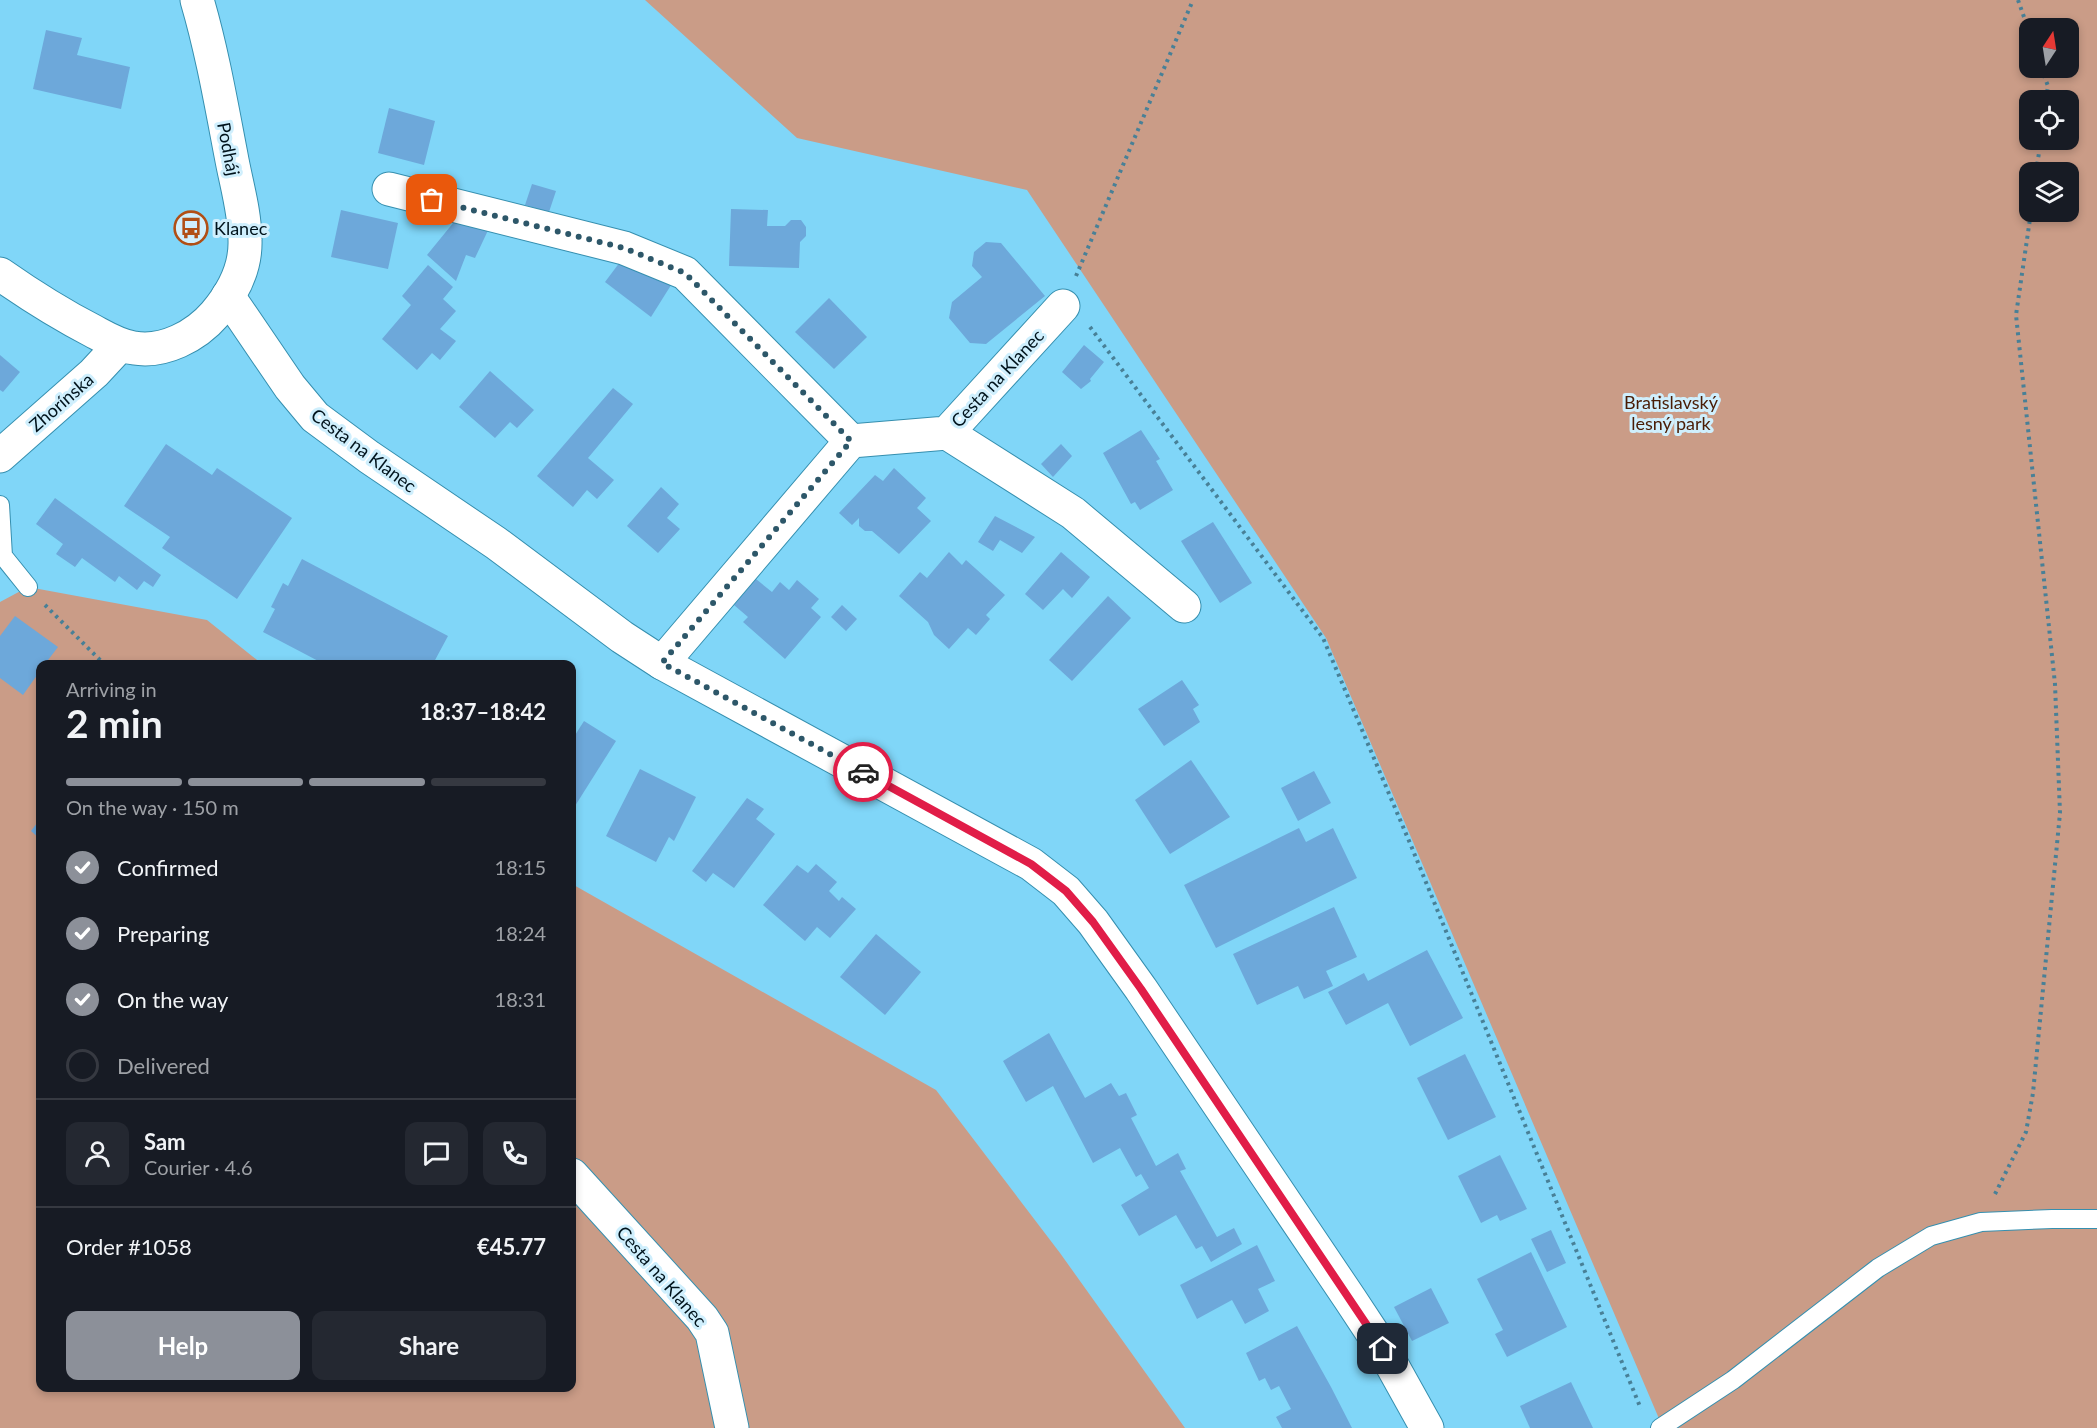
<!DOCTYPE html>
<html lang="en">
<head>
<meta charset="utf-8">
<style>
  :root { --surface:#171b24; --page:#242831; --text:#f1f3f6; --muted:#9ea1a6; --line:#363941; --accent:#8c9099 }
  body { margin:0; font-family:Lato,sans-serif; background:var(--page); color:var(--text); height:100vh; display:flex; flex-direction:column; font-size:22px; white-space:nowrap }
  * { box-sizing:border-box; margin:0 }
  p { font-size:20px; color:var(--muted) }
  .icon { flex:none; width:33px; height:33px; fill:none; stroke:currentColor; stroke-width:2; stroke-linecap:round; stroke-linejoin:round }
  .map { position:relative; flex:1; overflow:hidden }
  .sheet { position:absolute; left:36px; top:660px; width:540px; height:732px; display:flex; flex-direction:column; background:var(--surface); border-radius:12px; box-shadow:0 3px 9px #0003 }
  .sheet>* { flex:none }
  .needle { width:39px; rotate:12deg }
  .buttons { position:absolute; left:2019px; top:18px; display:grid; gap:12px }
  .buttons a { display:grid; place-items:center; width:60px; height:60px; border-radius:12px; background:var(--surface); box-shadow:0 3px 9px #0003; font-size:30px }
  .pin { position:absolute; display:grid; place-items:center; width:51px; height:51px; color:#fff; margin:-26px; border-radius:12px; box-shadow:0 3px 9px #0006 }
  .courier { position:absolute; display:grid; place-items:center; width:60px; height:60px; margin:-30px; border:4px solid #e11d48; border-radius:50%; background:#fff; color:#222; box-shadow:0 2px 8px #0007 }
  .headline em { font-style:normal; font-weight:700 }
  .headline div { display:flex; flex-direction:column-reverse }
  .headline { display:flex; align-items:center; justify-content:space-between; height:102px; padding:0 30px }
  h1 { font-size:39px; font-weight:700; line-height:45px }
  .bar { display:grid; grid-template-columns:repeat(4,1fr); gap:9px 6px; align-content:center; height:72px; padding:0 30px }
  .bar i { height:8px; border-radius:4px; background:var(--line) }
  .bar .active { background:var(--accent) }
  .bar p { grid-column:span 4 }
  .line { display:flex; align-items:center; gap:15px; padding:0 30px; border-top:2px solid var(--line) }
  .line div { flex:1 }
  .round { display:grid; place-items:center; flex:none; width:63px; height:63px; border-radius:12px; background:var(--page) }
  ol { padding:0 30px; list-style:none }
  li { display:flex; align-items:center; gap:18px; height:66px }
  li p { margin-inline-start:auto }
  li .icon { padding:6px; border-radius:50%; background:var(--accent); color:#fff; stroke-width:4 }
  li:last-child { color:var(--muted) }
  li i { width:33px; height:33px; border:3px solid var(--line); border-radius:50% }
  .action { display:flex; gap:12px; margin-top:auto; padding:12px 30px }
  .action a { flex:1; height:69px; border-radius:12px; background:var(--accent); color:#fff; font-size:24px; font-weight:700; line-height:69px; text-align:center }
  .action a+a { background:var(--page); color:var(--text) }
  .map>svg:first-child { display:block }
  .green { fill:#ca9c87; fill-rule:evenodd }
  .building { fill:#6da8da }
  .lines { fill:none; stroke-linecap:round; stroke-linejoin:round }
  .lane-casing { stroke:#358faf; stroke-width:20 }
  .street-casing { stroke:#358faf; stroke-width:35 }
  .secondary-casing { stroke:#358faf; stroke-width:35 }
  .path { stroke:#488097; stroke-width:4; stroke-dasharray:3 4.5; stroke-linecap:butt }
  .lane { stroke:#fff; stroke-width:18 }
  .street { stroke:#fff; stroke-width:33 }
  .secondary { stroke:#fff; stroke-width:33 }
  .done { stroke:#2d5769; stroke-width:6; stroke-dasharray:0 10.8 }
  .route { stroke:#e11d48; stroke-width:8 }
  .labels { text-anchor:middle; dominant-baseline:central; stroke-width:6; stroke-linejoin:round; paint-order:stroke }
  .street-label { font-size:18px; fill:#00131c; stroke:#cfeffd }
  .poi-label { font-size:18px; fill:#00131c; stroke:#cfeffd; text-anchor:start }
  .park-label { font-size:18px; fill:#491c04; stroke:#cfeffd }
</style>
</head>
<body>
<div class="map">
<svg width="2097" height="1428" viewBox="0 0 2097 1428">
  <rect width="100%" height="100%" fill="#80d6f8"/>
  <g class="green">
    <path d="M645,0H2097V1428H1663L1326,638L1027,190L797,138ZM2030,28H2068V68H2030ZM2030,100H2068V140H2030ZM2030,172H2068V212H2030Z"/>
    <polygon points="28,587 207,620 262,664 40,664 40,1388 572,1388 572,884 936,1090 1060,1253 1185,1428 0,1428 0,602"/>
  </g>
  <g class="building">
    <polygon points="46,30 82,38 77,55 130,67 121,109 33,89"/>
    <polygon points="389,108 435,121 424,165 378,153"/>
    <polygon points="532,184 556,191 549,212 525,205"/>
    <polygon points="731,209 768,210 767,226 785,226 791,220 801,220 806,227 806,236 800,242 799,268 729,266"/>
    <polygon points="341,210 398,223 388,269 331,257"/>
    <polygon points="458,217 491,224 475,258 466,255 456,281 427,255"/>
    <polygon points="986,242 1001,243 1045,296 986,344 970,343 949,318 952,302 982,277 972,266 974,252"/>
    <polygon points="623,258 673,282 651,317 605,282"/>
    <polygon points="428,265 453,287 443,299 456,311 440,329 456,341 440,360 432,353 417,370 382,339 411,305 402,296"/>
    <polygon points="829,298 867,337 834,369 795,332"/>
    <polygon points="1084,345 1104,362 1090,379 1091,381 1081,389 1062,372"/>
    <polygon points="0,355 20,372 3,392 0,390"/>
    <polygon points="490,371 534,410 517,428 510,422 495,438 459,407"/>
    <polygon points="613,388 633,404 588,458 614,480 597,499 587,490 573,507 537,476"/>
    <polygon points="1141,430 1160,459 1156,461 1173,490 1140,510 1135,502 1131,504 1103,453"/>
    <polygon points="166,444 212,475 217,468 292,518 237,599 162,548 170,537 124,506"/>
    <polygon points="1061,444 1072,456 1053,477 1041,464"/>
    <polygon points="894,468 926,498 917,508 931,521 899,554 872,531 865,531 859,526 859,518 852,525 839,513 875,475 883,481"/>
    <polygon points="661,487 679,504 667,518 680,529 658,553 627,526"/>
    <polygon points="55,498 161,575 153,587 144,581 137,590 119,576 115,582 82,558 75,567 56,554 63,544 36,524"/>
    <polygon points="995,516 1035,537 1022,553 1000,540 993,551 978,542"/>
    <polygon points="1213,522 1252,583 1220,603 1181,541"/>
    <polygon points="949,552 962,565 966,560 1005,595 986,615 990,619 976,635 968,628 949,649 934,635 928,622 899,596 920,572 927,578"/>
    <polygon points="1061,552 1090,577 1072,598 1063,589 1043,610 1025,594"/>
    <polygon points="302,559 448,636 434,662 439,664 324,664 263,632 275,609 271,607 283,583 288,586"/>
    <polygon points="756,579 772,592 780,582 789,590 797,580 819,599 811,608 821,617 785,659 743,622 748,617 734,605"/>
    <polygon points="1108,596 1131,618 1072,681 1049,660"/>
    <polygon points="842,605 857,619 846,631 831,617"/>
    <polygon points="15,616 58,647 45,664 40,664 40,671 23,695 0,678 0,636"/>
    <polygon points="1182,680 1199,705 1193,709 1200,722 1164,746 1138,709"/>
    <polygon points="584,721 616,741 575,806 572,803 572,740"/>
    <polygon points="1191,760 1230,817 1170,854 1135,800"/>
    <polygon points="640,769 696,797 674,841 669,837 656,862 606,836"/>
    <polygon points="1314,771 1331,803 1298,821 1281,788"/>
    <polygon points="747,798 764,809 756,819 775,834 734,888 713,873 706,882 692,871"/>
    <polygon points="40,819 40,839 31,831"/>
    <polygon points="1299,828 1306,842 1333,828 1357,878 1216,948 1184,885"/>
    <polygon points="816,864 837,882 829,891 839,901 842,897 856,909 830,938 817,927 805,941 763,905 797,865 808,873"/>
    <polygon points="1334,907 1357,957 1326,971 1333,986 1304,999 1298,986 1257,1005 1233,954"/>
    <polygon points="876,934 921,972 885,1015 840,977"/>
    <polygon points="1427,950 1463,1018 1410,1046 1388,1003 1346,1025 1328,992 1364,973 1368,981"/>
    <polygon points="1049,1033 1085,1098 1111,1083 1119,1096 1126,1093 1137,1115 1131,1118 1156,1166 1178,1153 1186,1169 1180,1171 1217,1237 1234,1228 1242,1244 1211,1262 1202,1246 1196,1249 1176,1215 1139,1236 1121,1205 1149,1188 1141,1174 1136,1177 1120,1148 1093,1163 1053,1086 1026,1102 1003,1061"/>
    <polygon points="1465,1054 1496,1117 1448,1140 1417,1078"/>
    <polygon points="1500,1155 1527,1209 1500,1221 1497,1215 1481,1223 1458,1176"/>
    <polygon points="1551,1230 1566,1263 1547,1272 1531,1239"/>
    <polygon points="1257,1245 1275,1281 1258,1289 1269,1311 1245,1324 1232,1300 1197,1319 1180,1285"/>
    <polygon points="1531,1252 1567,1327 1507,1357 1495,1334 1503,1330 1477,1279"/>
    <polygon points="1431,1288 1449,1323 1412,1341 1394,1307"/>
    <polygon points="1297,1326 1331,1387 1352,1428 1282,1428 1276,1417 1291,1409 1279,1386 1271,1390 1265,1378 1259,1381 1246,1353"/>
    <polygon points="1571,1382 1593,1428 1530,1428 1520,1406"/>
  </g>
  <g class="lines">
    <g class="lane-casing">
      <g id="lane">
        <polyline points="0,505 3,556 28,587"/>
        <polyline points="1660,1428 1733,1380 1878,1268 1931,1236 1981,1222 2052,1219 2097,1219"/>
      </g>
    </g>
    <g class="street-casing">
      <g id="street">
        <polyline points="389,189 624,248 685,273 851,441"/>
        <polyline points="228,296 290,387 315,417 369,457 496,543 622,637 662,663 1031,864 1066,891 1093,922 1141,989 1350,1299 1383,1349 1427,1428"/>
        <polyline points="947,433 1073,513 1184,606"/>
        <polyline points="0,456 94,373 120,345"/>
        <polyline points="662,663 851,441 947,433 1063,306"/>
        <polyline points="572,1175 702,1318 712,1333 732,1428"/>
      </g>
    </g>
    <g class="secondary-casing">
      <path id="secondary" d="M0,274C30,295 60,314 93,331C106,338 119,346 134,348C164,353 196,336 215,314C232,294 246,268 245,240C245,212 236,183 231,155C221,103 212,51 197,0"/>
    </g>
    <g class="path">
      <polyline points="2018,0 2030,34"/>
      <polyline points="2041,68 2048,86 2046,100"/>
      <polyline points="2036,172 2041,140"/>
      <polyline points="1076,276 1193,0"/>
      <polyline points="1090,327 1323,638 1412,848 1641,1409"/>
      <polyline points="45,605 104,664"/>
      <polyline points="1995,1194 2026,1132 2033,1093 2060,813 2055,684 2016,315 2031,212"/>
    </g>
    <use href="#lane" class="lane"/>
    <use href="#street" class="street"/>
    <use href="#secondary" class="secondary"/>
  </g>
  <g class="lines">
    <polyline class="done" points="432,200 624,248 685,273 851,441 662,663 863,772"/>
    <polyline class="route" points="863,772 1031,864 1066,891 1093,922 1141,989 1383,1349"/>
  </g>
  <defs>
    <g id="bus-ring" transform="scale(1.725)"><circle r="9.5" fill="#cfeffd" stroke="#b14f15" stroke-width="1.5"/><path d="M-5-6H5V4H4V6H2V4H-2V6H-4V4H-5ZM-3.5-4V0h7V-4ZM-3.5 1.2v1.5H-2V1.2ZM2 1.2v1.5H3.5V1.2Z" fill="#b14f15"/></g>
  </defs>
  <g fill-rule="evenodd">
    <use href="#bus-ring" x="191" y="228"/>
  </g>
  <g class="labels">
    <g class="street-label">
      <text transform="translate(229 149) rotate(79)">Podháj</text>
      <text transform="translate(997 378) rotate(-47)">Cesta na Klanec</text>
      <text transform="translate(61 402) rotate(-41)">Zhorínska</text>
      <text transform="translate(364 450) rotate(37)">Cesta na Klanec</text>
      <text transform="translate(662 1276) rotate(49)">Cesta na Klanec</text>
    </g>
    <g class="poi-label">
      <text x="214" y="228">Klanec</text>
    </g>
    <g class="park-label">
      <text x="1671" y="402">Bratislavský<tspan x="1671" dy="21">lesný park</tspan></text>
    </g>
  </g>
</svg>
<div class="buttons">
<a><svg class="needle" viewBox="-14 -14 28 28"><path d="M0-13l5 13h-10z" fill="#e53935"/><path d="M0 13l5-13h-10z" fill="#9ea1a6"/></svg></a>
<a><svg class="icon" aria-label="locate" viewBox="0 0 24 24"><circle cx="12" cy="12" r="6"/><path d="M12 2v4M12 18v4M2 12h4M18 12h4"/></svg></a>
<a><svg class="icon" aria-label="layers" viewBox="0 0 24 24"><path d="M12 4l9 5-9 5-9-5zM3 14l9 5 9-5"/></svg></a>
</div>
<div class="pin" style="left:432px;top:200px;background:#ea580c"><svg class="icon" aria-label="bag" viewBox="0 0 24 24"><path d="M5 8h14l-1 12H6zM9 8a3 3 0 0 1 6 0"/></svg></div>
<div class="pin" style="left:1383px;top:1349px;background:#1f2937"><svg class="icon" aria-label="home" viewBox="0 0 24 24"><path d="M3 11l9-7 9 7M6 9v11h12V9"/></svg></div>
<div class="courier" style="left:863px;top:772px"><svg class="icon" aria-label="car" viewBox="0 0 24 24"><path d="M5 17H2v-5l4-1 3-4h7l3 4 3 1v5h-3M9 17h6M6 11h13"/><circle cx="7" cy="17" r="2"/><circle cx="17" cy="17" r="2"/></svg></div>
<section class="sheet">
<div class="headline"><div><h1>2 min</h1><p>Arriving in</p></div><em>18:37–18:42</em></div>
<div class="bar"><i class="active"></i><i class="active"></i><i class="active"></i><i></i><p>On the way · 150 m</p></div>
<ol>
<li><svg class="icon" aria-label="check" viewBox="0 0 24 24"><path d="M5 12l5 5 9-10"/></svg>Confirmed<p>18:15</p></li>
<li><svg class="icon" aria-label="check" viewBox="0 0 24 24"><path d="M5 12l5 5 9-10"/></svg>Preparing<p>18:24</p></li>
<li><svg class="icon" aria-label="check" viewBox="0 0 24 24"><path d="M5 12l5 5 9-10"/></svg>On the way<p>18:31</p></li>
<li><i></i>Delivered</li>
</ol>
<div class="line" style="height:108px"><a class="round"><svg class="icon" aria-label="person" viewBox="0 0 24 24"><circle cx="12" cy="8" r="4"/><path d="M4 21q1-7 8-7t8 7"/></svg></a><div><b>Sam</b><p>Courier · 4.6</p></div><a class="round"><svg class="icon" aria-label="chat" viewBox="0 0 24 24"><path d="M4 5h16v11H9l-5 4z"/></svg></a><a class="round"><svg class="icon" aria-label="phone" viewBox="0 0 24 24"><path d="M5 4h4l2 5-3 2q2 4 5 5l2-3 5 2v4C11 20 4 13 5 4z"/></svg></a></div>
<div class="line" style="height:78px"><div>Order #1058</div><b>€45.77</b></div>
<div class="action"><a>Help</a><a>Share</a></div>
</section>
</div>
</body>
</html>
